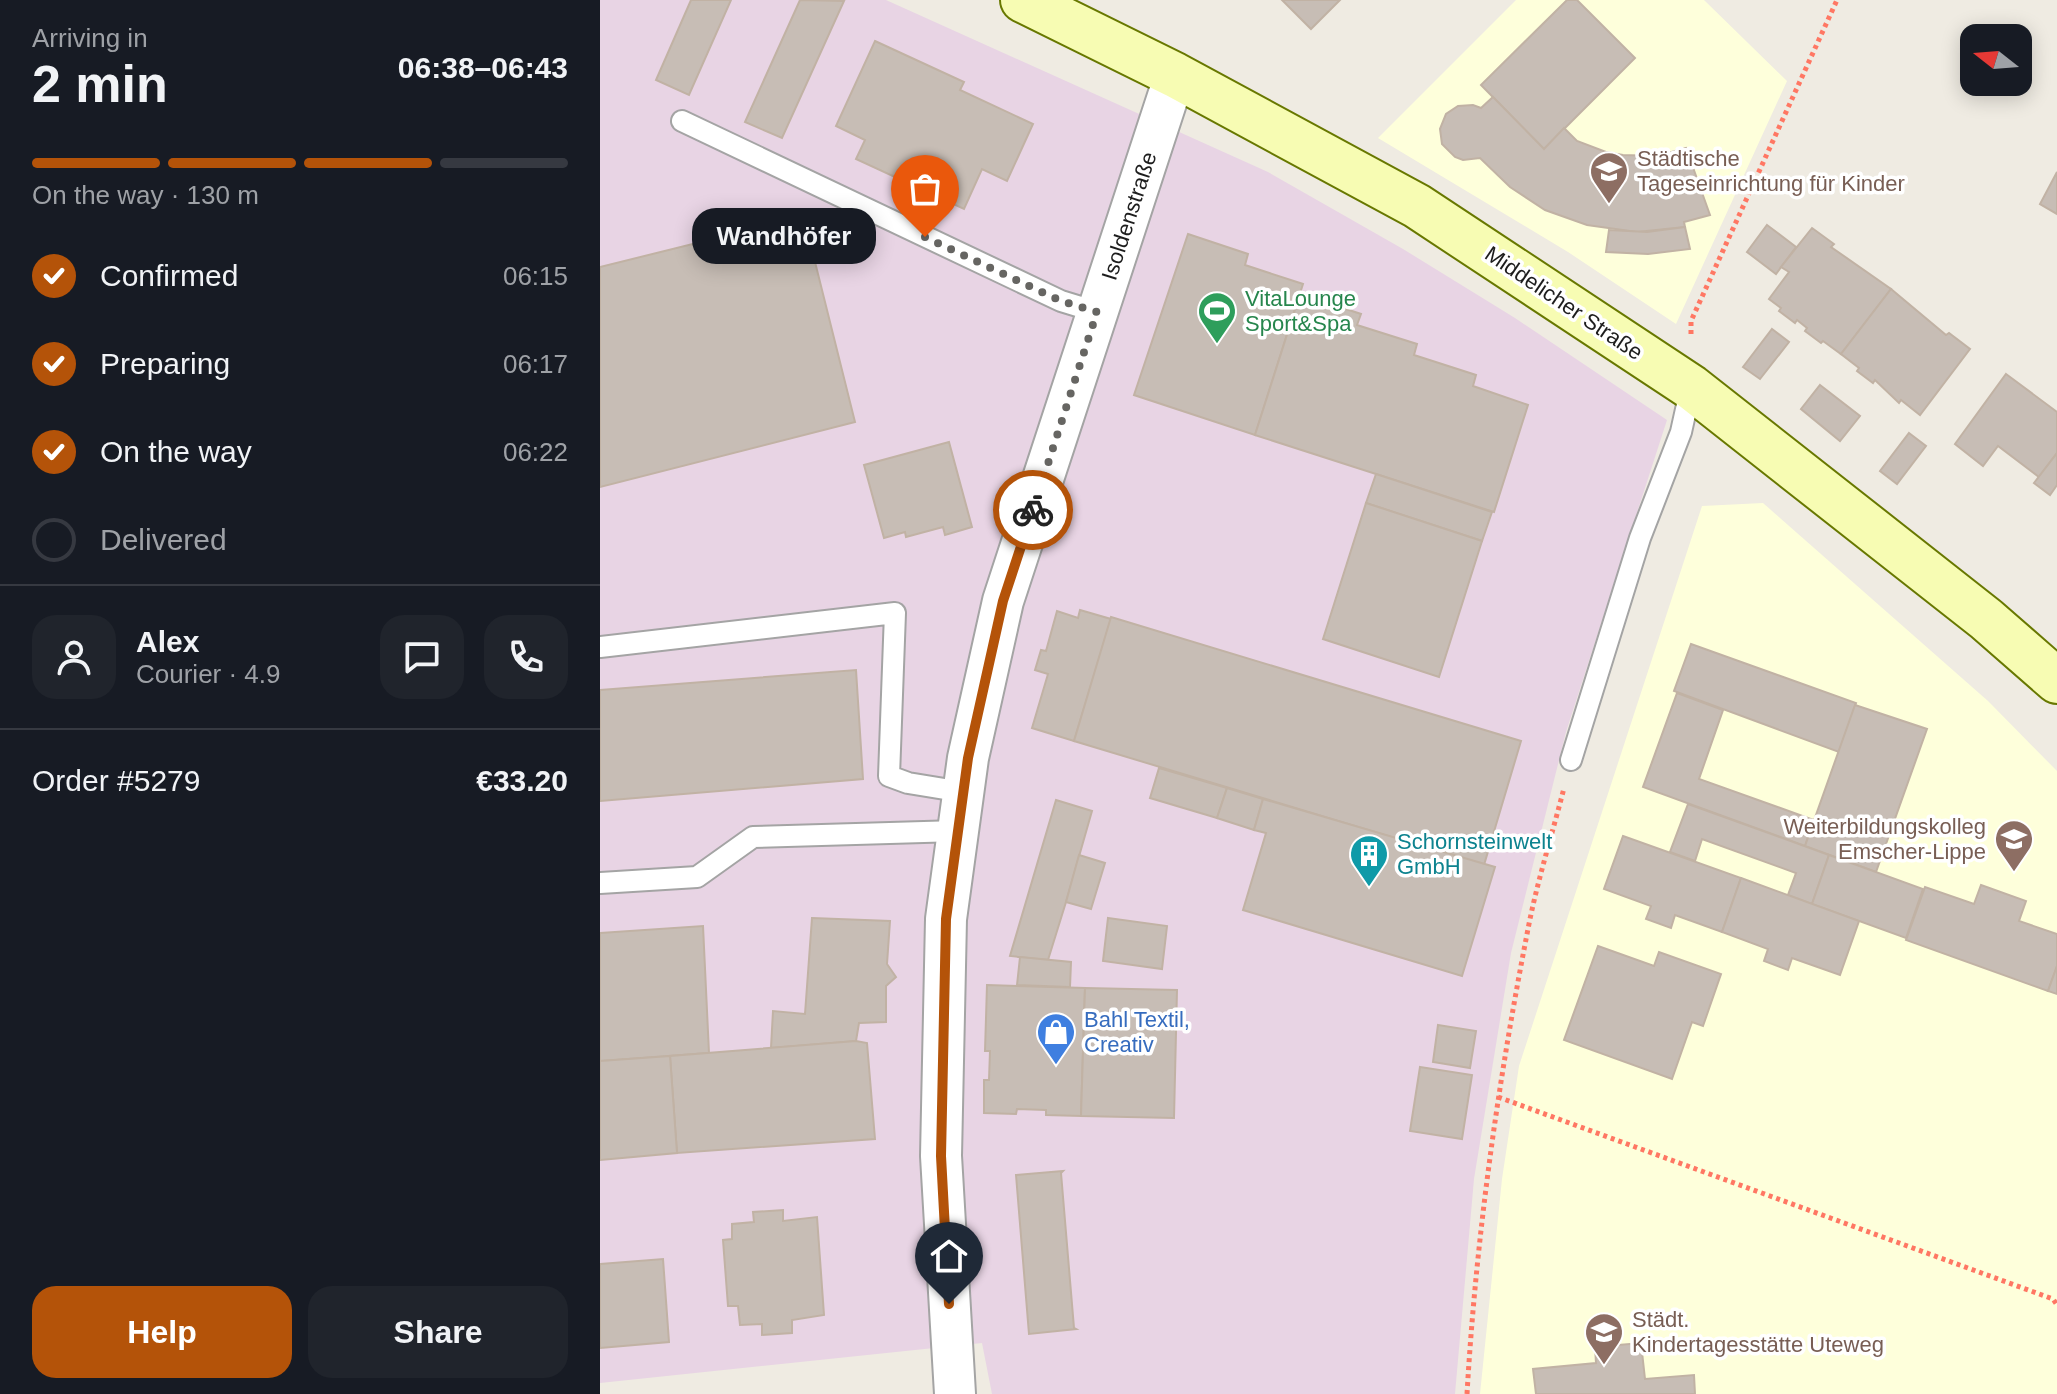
<!DOCTYPE html>
<html lang="en">
<head>
<meta charset="utf-8">
<style>
  :root { --surface:#171b24; --page:#20242c; --text:#f1f3f6; --muted:#9ea1a6; --line:#363941; --accent:#b45309 }
  body { margin:0; font-family:Arial,sans-serif; background:var(--page); color:var(--text); height:100vh; display:flex; flex-direction:column; font-size:30px; white-space:nowrap }
  * { box-sizing:border-box; margin:0 }
  p { font-size:26px; color:var(--muted) }
  .icon { flex:none; width:44px; height:44px; fill:none; stroke:currentColor; stroke-width:2; stroke-linecap:round; stroke-linejoin:round }
  .map { position:relative; flex:1; overflow:hidden }
  .panel { display:flex; flex-direction:column; background:var(--surface); width:600px }
  .panel>* { flex:none }
  .needle { width:52px; rotate:287deg }
  .fabs { position:absolute; left:1360px; top:24px; display:grid; gap:16px }
  .fabs a { display:grid; place-items:center; width:72px; height:72px; border-radius:16px; background:var(--surface); box-shadow:0 4px 20px #0003; font-size:40px }
  .pin { position:absolute; display:grid; place-items:center; width:68px; height:68px; color:#fff; margin:-82px -34px; border-radius:50% 50% 50% 0; rotate:-45deg; box-shadow:0 0 8px #0007 }
  .pin .icon { rotate:45deg }
  .courier { position:absolute; display:grid; place-items:center; width:80px; height:80px; margin:-40px; border:6px solid #b45309; border-radius:50%; background:#fff; color:#222; box-shadow:0 2px 10px #0007 }
  .bubble { position:absolute; height:56px; border-radius:24px; background:var(--surface); box-shadow:0 4px 20px #0003; font-size:26px; font-weight:800; line-height:56px; text-align:center }
  .head em { font-style:normal; font-weight:800 }
  .head div { display:flex; flex-direction:column-reverse }
  .head { display:flex; align-items:center; justify-content:space-between; height:136px; padding:0 32px }
  h1 { font-size:52px; font-weight:800; line-height:60px }
  .bar { display:grid; grid-template-columns:repeat(4,1fr); gap:12px 8px; align-content:center; height:96px; padding:0 32px }
  .bar i { height:10px; border-radius:6px; background:var(--line) }
  .bar .on { background:var(--accent) }
  .bar p { grid-column:span 4 }
  .line { display:flex; align-items:center; gap:20px; padding:0 32px; border-top:2px solid var(--line) }
  .line div { flex:1 }
  .round { display:grid; place-items:center; flex:none; width:84px; height:84px; border-radius:24px; background:var(--page) }
  ol { padding:0 32px; list-style:none }
  li { display:flex; align-items:center; gap:24px; height:88px }
  li p { margin-inline-start:auto }
  li .icon { padding:8px; border-radius:50%; background:var(--accent); color:#fff; stroke-width:4 }
  li:last-child { color:var(--muted) }
  li i { width:44px; height:44px; border:4px solid var(--line); border-radius:50% }
  .action { display:flex; gap:16px; margin-top:auto; padding:16px 32px }
  .action a { flex:1; height:92px; border-radius:24px; background:var(--accent); color:#fff; font-size:32px; font-weight:800; line-height:92px; text-align:center }
  .action a+a { background:var(--page); color:var(--text) }
  main { display:flex; flex:1; min-height:0 }
  .map>svg:first-child { display:block }
  .industrial { fill:#e8d4e4 }
  .education { fill:#feffdb }
  .building { fill:#c7bdb5; stroke:#c1b2a4; stroke-width:2 }
  .lines { fill:none; stroke-linecap:round; stroke-linejoin:round }
  .lane-casing { stroke:#a4a4a4; stroke-width:24 }
  .street-casing { stroke:#a4a4a4; stroke-width:44 }
  .secondary-casing { stroke:#687800; stroke-width:48 }
  .path { stroke:#ff7763; stroke-width:5; stroke-dasharray:4 4; stroke-linecap:butt }
  .lane { stroke:#fff; stroke-width:20 }
  .street { stroke:#fff; stroke-width:40 }
  .secondary { stroke:#f7fcb3; stroke-width:44 }
  .done { stroke:#666562; stroke-width:8; stroke-dasharray:0 14.4 }
  .route { stroke:#b45309; stroke-width:10 }
  .labels { text-anchor:middle; dominant-baseline:central; stroke-width:7; stroke-linejoin:round; paint-order:stroke }
  .education-label { font-size:22px; fill:#785e54; stroke:#fff; text-anchor:start }
  .street-label { font-size:22px; fill:#1d1d1d; stroke:#fff }
  .leisure-label { font-size:22px; fill:#27864d; stroke:#fff; text-anchor:start }
  .culture-label { font-size:22px; fill:#0d838f; stroke:#fff; text-anchor:start }
  .shop-label { font-size:22px; fill:#366cbe; stroke:#fff; text-anchor:start }
</style>
</head>
<body>
<main>
<section class="panel">
<div class="head"><div><h1>2 min</h1><p>Arriving in</p></div><em>06:38–06:43</em></div>
<div class="bar"><i class="on"></i><i class="on"></i><i class="on"></i><i></i><p>On the way · 130 m</p></div>
<ol>
<li><svg class="icon" aria-label="check" viewBox="0 0 24 24"><path d="M5 12l5 5 9-10"/></svg>Confirmed<p>06:15</p></li>
<li><svg class="icon" aria-label="check" viewBox="0 0 24 24"><path d="M5 12l5 5 9-10"/></svg>Preparing<p>06:17</p></li>
<li><svg class="icon" aria-label="check" viewBox="0 0 24 24"><path d="M5 12l5 5 9-10"/></svg>On the way<p>06:22</p></li>
<li><i></i>Delivered</li>
</ol>
<div class="line" style="height:144px"><a class="round"><svg class="icon" aria-label="person" viewBox="0 0 24 24"><circle cx="12" cy="8" r="4"/><path d="M4 21q1-7 8-7t8 7"/></svg></a><div><b>Alex</b><p>Courier · 4.9</p></div><a class="round"><svg class="icon" aria-label="chat" viewBox="0 0 24 24"><path d="M4 5h16v11H9l-5 4z"/></svg></a><a class="round"><svg class="icon" aria-label="phone" viewBox="0 0 24 24"><path d="M5 4h4l2 5-3 2q2 4 5 5l2-3 5 2v4C11 20 4 13 5 4z"/></svg></a></div>
<div class="line" style="height:104px"><div>Order #5279</div><b>€33.20</b></div>
<div class="action"><a>Help</a><a>Share</a></div>
</section>
<div class="map">
<svg width="1457" height="1394" viewBox="0 0 1457 1394">
  <rect width="100%" height="100%" fill="#efebe2"/>
  <polygon class="industrial" points="0,0 286,0 668,172 803,249 915,318 1067,420 966,732 911,953 874,1179 855,1394 392,1394 382,1343 0,1383"/>
  <g class="education">
    <polygon points="916,0 1104,0 1187,81 1076,324 968,252 778,138"/>
    <polygon points="1163,503 1388,701 1457,771 1457,1394 880,1394 902,1179 919,1066 1102,506"/>
  </g>
  <g class="building">
    <polygon points="91,0 131,0 89,95 56,80"/>
    <polygon points="200,0 244,1 182,138 145,122"/>
    <polygon points="682,0 740,0 711,29"/>
    <polygon points="967,0 977,0 1035,58 944,149 881,85"/>
    <polygon points="275,41 364,82 360,90 433,124 407,181 382,169 364,209 256,159 265,140 236,126"/>
    <polygon points="893,97 944,149 964,128 977,141 1006,152 1023,155 1057,156 1086,148 1110,215 1084,222 1085,227 1037,232 987,225 945,210 910,187 880,158 863,160 855,157 842,144 840,129 846,114 858,106 873,105 881,108"/>
    <polygon points="1457,172 1457,214 1440,204"/>
    <polygon points="1167,225 1196,247 1176,274 1147,252"/>
    <polygon points="1085,227 1090,249 1048,254 1006,252 1009,230 1047,232"/>
    <polygon points="1212,228 1234,244 1231,247 1291,289 1241,354 1223,341 1221,343 1205,331 1207,328 1197,320 1195,323 1179,311 1181,308 1169,299 1189,272 1181,267"/>
    <polygon points="208,234 255,422 0,487 0,267 109,240 114,257"/>
    <polygon points="588,234 648,254 645,265 703,284 655,435 534,395"/>
    <polygon points="1291,289 1346,335 1349,333 1370,349 1320,415 1301,400 1299,403 1275,380 1273,383 1257,371 1259,368 1241,354"/>
    <polygon points="700,294 761,314 757,325 817,344 814,355 876,375 873,386 928,405 894,512 655,435"/>
    <polygon points="1172,329 1189,342 1160,379 1143,367"/>
    <polygon points="1406,374 1457,412 1457,453 1439,477 1398,446 1383,466 1355,444"/>
    <polygon points="1220,385 1260,416 1240,441 1201,409"/>
    <polygon points="1309,433 1326,446 1297,484 1280,471"/>
    <polygon points="349,442 372,527 345,535 343,527 306,537 305,532 284,538 264,465"/>
    <polygon points="1457,453 1457,485 1450,495 1434,483"/>
    <polygon points="776,474 892,512 882,541 766,503"/>
    <polygon points="766,503 882,541 839,677 723,639"/>
    <polygon points="480,610 511,619 474,741 432,728 448,674 435,670 441,650 446,651 457,611 478,618"/>
    <polygon points="511,617 921,741 884,865 474,741"/>
    <polygon points="1091,644 1256,703 1239,752 1074,691"/>
    <polygon points="256,670 263,779 0,801 0,690"/>
    <polygon points="1077,693 1123,710 1099,779 1214,820 1205,846 1043,787"/>
    <polygon points="1255,705 1327,729 1276,872 1205,846"/>
    <polygon points="559,768 627,788 617,818 550,798"/>
    <polygon points="627,788 663,799 654,830 617,818"/>
    <polygon points="663,799 895,867 862,976 643,910 666,833 654,830"/>
    <polygon points="456,800 492,811 466,902 448,960 410,956"/>
    <polygon points="1088,804 1229,855 1212,904 1188,895 1196,873 1102,839 1095,861 1070,852"/>
    <polygon points="1023,836 1141,878 1122,932 1075,915 1071,928 1046,919 1051,906 1004,889"/>
    <polygon points="479,855 505,863 491,909 466,902"/>
    <polygon points="1229,855 1323,889 1306,938 1212,904"/>
    <polygon points="1141,878 1259,921 1240,975 1192,958 1188,970 1164,961 1168,949 1122,932"/>
    <polygon points="1381,885 1426,901 1419,921 1457,934 1457,966 1448,991 1306,940 1325,887 1374,904"/>
    <polygon points="212,918 290,921 287,964 296,977 286,986 286,1022 259,1023 256,1041 171,1048 173,1011 205,1014"/>
    <polygon points="508,918 567,926 562,969 503,961"/>
    <polygon points="103,926 109,1053 0,1061 0,933"/>
    <polygon points="998,946 1054,966 1059,952 1121,974 1103,1026 1092,1022 1072,1079 964,1040"/>
    <polygon points="420,957 471,962 470,987 417,985"/>
    <polygon points="1457,966 1457,994 1448,991"/>
    <polygon points="387,985 485,988 481,1116 446,1115 446,1110 417,1109 416,1114 384,1113 384,1080 389,1080 390,1051 385,1051"/>
    <polygon points="485,988 577,990 574,1118 481,1116"/>
    <polygon points="838,1025 876,1031 870,1068 833,1062"/>
    <polygon points="256,1041 267,1043 275,1139 77,1153 70,1056"/>
    <polygon points="70,1056 77,1153 0,1160 0,1061"/>
    <polygon points="820,1067 872,1075 862,1139 810,1131"/>
    <polygon points="463,1171 461,1173 474,1328 476,1329 429,1334 416,1175"/>
    <polygon points="183,1210 183,1221 217,1217 224,1315 192,1320 192,1333 162,1335 162,1324 140,1325 138,1306 128,1306 123,1240 132,1239 132,1224 154,1222 153,1212"/>
    <polygon points="63,1259 69,1342 0,1348 0,1264"/>
    <polygon points="1041,1343 1045,1379 1094,1375 1095,1394 936,1394 933,1369 996,1363 995,1347"/>
  </g>
  <g class="lines">
    <g class="lane-casing">
      <g id="lane">
        <polyline points="82,121 461,301 497,312"/>
        <polyline points="0,647 295,613 289,776 308,783 363,792"/>
        <polyline points="971,760 1040,538 1081,432 1091,387"/>
        <polyline points="0,883 97,877 153,837 358,831"/>
      </g>
    </g>
    <g class="street-casing">
      <polyline id="street" points="355,1394 341,1156 346,919 368,758 403,601 575,75"/>
    </g>
    <g class="secondary-casing">
      <polyline id="secondary" points="423,0 575,75 817,206 1091,387 1386,619 1457,681"/>
    </g>
    <g class="path">
      <polyline points="1091,334 1091,321 1237,0"/>
      <polyline points="898,1097 1453,1299 1457,1305"/>
      <path d="M867,1394C876,1238 898,1082 928,929C937,882 952,835 964,788"/>
    </g>
    <use href="#lane" class="lane"/>
    <use href="#street" class="street"/>
    <use href="#secondary" class="secondary"/>
  </g>
  <g class="lines">
    <polyline class="done" points="325,237 461,301 497,312 433,510"/>
    <polyline class="route" points="349,1304 341,1156 346,919 368,758 403,601 433,510"/>
  </g>
  <defs>
    <g id="school-pin" transform="scale(2)"><path d="M0 17L-7.5 6A9.5 9.5 0 1 1 7.5 6Z" fill="#8d6e63" stroke="#fff"/><path d="M0-5L7-2L0 1L-7-2ZM-4 1L0 2.5L4 1V4Q0 6-4 4Z" fill="#fff"/></g>
    <g id="stadium-pin" transform="scale(2)"><path d="M0 17L-7.5 6A9.5 9.5 0 1 1 7.5 6Z" fill="#2e9e5b" stroke="#fff"/><path d="M0-5a6.5 5 0 1 0 0 10a6.5 5 0 1 0 0-10ZM-3.5-1.8h7v3.6h-7Z" fill="#fff"/></g>
    <g id="university-pin" transform="scale(2)"><path d="M0 17L-7.5 6A9.5 9.5 0 1 1 7.5 6Z" fill="#8d6e63" stroke="#fff"/><path d="M0-5L7-2L0 1L-7-2ZM-4 1L0 2.5L4 1V4Q0 6-4 4Z" fill="#fff"/></g>
    <g id="building-pin" transform="scale(2)"><path d="M0 17L-7.5 6A9.5 9.5 0 1 1 7.5 6Z" fill="#0f9aa8" stroke="#fff"/><path d="M-4-6H4V6H1V3H-1V6H-4ZM-2.5-4.3h1.7v1.8h-1.7ZM.8-4.3h1.7v1.8H.8ZM-2.5-1h1.7V.8h-1.7ZM.8-1h1.7V.8H.8Z" fill="#fff"/></g>
    <g id="shop-pin" transform="scale(2)"><path d="M0 17L-7.5 6A9.5 9.5 0 1 1 7.5 6Z" fill="#3f7fe0" stroke="#fff"/><path d="M-5-2.5h2.3a2.7 3.5 0 0 1 5.4 0H5L5.5 6h-11ZM-1.5-2.5h3a1.5 2.3 0 0 0-3 0Z" fill="#fff"/></g>
  </defs>
  <g fill-rule="evenodd">
    <use href="#school-pin" x="1009" y="171"/>
    <use href="#stadium-pin" x="617" y="311"/>
    <use href="#university-pin" x="1414" y="839"/>
    <use href="#building-pin" x="769" y="854"/>
    <use href="#shop-pin" x="456" y="1032"/>
    <use href="#school-pin" x="1004" y="1332"/>
  </g>
  <g class="labels">
    <g class="education-label">
      <text x="1037" y="158">Städtische<tspan x="1037" dy="25">Tageseinrichtung für Kinder</tspan></text>
      <text x="1386" y="826" text-anchor="end">Weiterbildungskolleg<tspan x="1386" dy="25">Emscher-Lippe</tspan></text>
      <text x="1032" y="1319">Städt.<tspan x="1032" dy="25">Kindertagesstätte Uteweg</tspan></text>
    </g>
    <g class="street-label">
      <text transform="translate(529 216) rotate(-72)">Isoldenstraße</text>
      <text transform="translate(964 303) rotate(34)">Middelicher Straße</text>
    </g>
    <g class="leisure-label">
      <text x="645" y="298">VitaLounge<tspan x="645" dy="25">Sport&amp;Spa</tspan></text>
    </g>
    <g class="culture-label">
      <text x="797" y="841">Schornsteinwelt<tspan x="797" dy="25">GmbH</tspan></text>
    </g>
    <g class="shop-label">
      <text x="484" y="1019">Bahl Textil,<tspan x="484" dy="25">Creativ</tspan></text>
    </g>
  </g>
</svg>
<div class="fabs">
<a><svg class="needle" viewBox="-14 -14 28 28"><path d="M0-13l5 13h-10z" fill="#e53935"/><path d="M0 13l5-13h-10z" fill="#9ea1a6"/></svg></a>
</div>
<div class="pin" style="left:325px;top:237px;background:#ea580c"><svg class="icon" aria-label="bag" viewBox="0 0 24 24"><path d="M5 8h14l-1 12H6zM9 8a3 3 0 0 1 6 0"/></svg></div>
<div class="pin" style="left:349px;top:1304px;background:#1f2937"><svg class="icon" aria-label="home" viewBox="0 0 24 24"><path d="M3 11l9-7 9 7M6 9v11h12V9"/></svg></div>
<div class="courier" style="left:433px;top:510px"><svg class="icon" aria-label="bike" viewBox="0 0 24 24"><circle cx="6" cy="16" r="4"/><circle cx="18" cy="16" r="4"/><path d="M6 16l4-8h5l3 8M10 8l3 8H6M13 5h3"/></svg></div>
<div class="bubble" style="left:92px;top:208px;width:184px">Wandhöfer</div>
</div>
</main>
</body>
</html>
